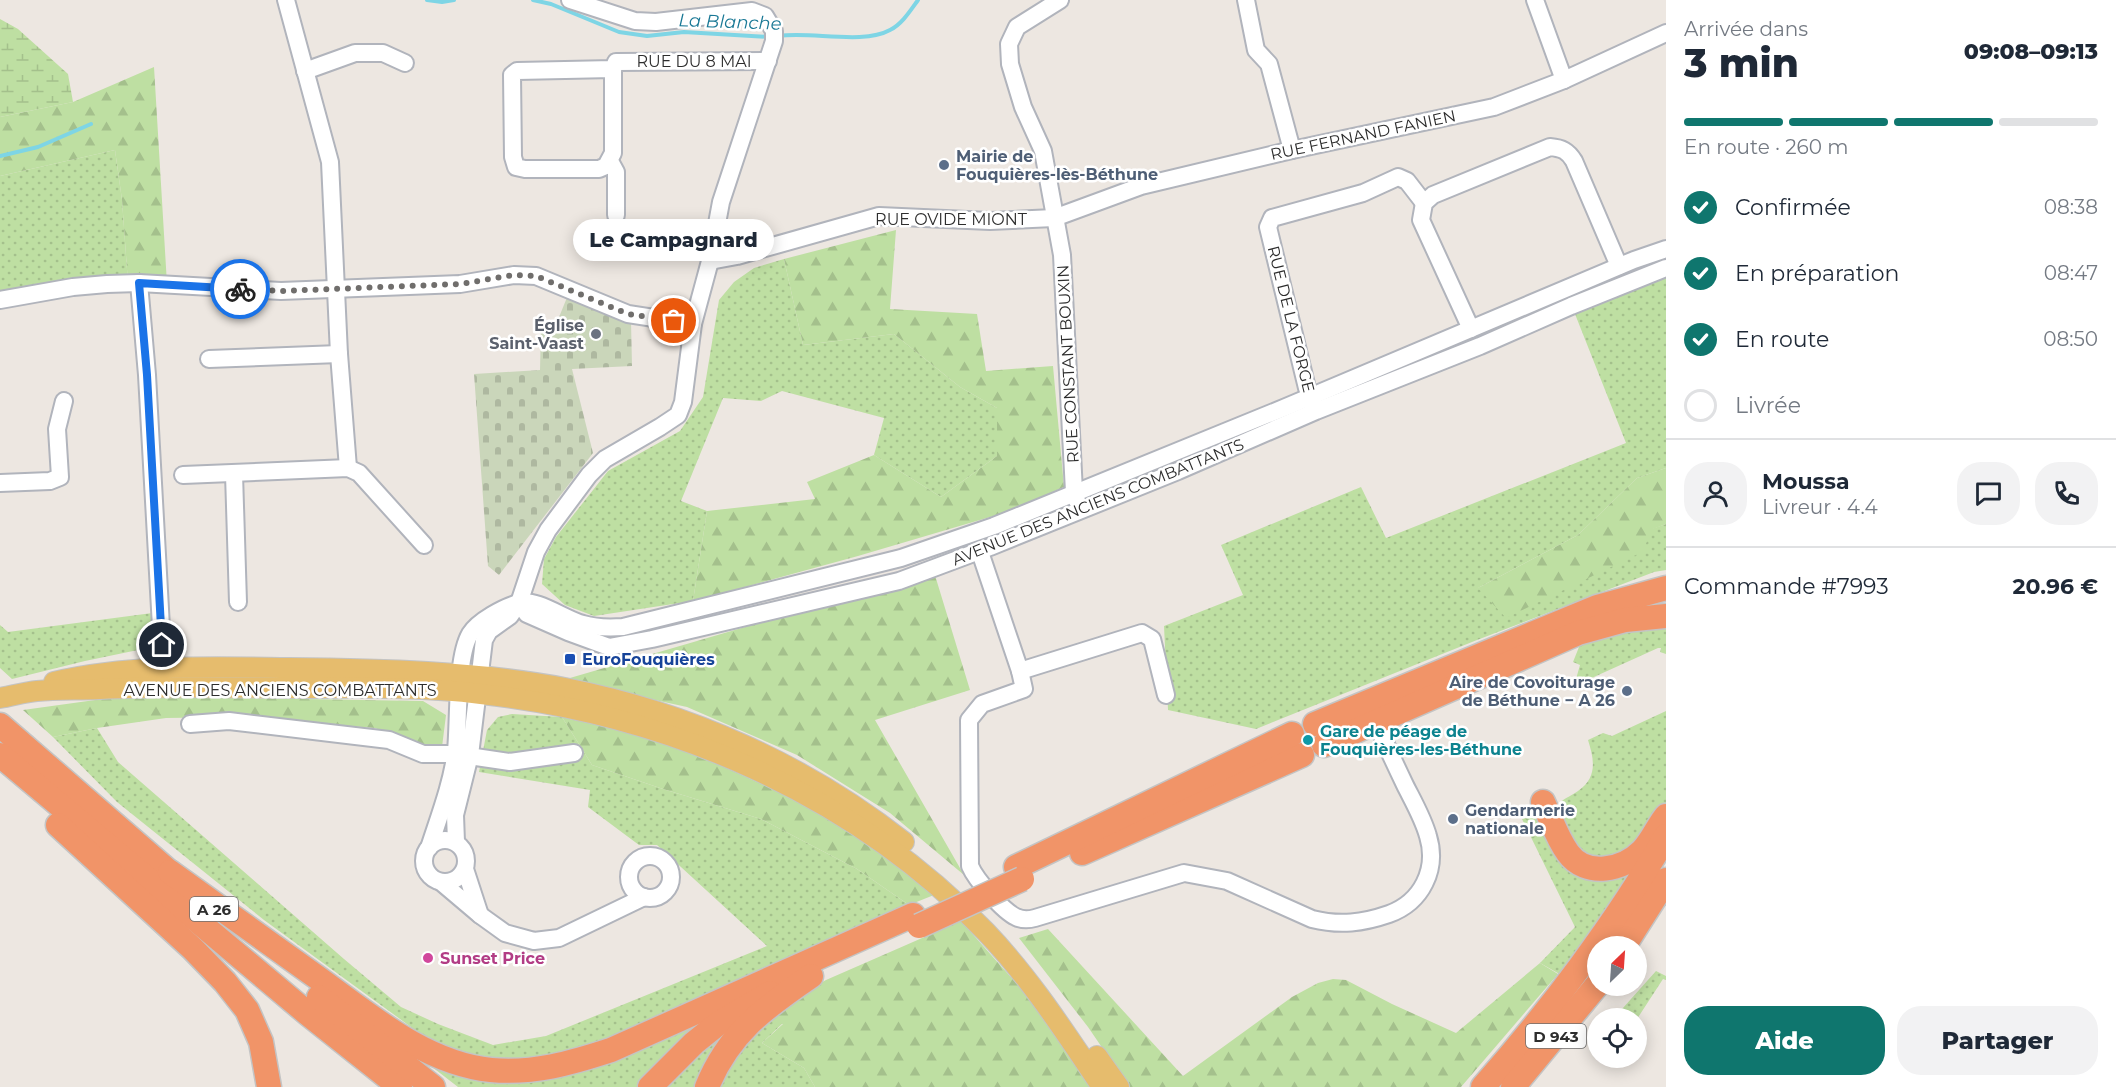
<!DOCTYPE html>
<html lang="fr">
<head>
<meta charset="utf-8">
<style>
  :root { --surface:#fff; --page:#f2f2f3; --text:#1f2937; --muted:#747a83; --line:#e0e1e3; --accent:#0f766e }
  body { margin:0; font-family:Montserrat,sans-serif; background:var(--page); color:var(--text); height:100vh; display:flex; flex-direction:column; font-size:22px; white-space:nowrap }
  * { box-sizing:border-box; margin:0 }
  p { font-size:20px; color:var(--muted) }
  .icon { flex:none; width:33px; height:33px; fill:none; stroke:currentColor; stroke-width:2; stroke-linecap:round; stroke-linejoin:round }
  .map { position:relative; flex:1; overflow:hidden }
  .panel { display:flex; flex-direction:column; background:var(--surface); width:450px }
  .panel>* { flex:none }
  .needle { width:39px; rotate:25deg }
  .tools { position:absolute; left:1587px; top:936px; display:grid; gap:12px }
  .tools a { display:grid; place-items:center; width:60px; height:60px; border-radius:50%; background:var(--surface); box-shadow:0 3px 15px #0003; font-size:30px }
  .pin { position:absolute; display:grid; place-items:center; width:51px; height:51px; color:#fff; margin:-26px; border:3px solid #fff; border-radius:50%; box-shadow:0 2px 6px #0007 }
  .courier { position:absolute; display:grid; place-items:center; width:60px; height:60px; margin:-30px; border:4px solid #1a73e8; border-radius:50%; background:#fff; color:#222; box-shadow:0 2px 8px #0007 }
  .bubble { position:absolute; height:42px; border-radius:21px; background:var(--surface); box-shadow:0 3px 15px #0003; font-size:20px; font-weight:800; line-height:42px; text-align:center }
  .summary em { font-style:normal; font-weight:800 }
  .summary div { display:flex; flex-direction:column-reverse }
  .summary { display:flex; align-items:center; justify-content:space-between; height:102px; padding:0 18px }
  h1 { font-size:39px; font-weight:800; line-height:45px }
  .bar { display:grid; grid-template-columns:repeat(4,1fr); gap:9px 6px; align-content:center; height:72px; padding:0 18px }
  .bar i { height:8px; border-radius:4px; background:var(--line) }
  .bar .selected { background:var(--accent) }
  .bar p { grid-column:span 4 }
  .line { display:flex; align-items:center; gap:15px; padding:0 18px; border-top:2px solid var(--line) }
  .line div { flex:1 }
  .round { display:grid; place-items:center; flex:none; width:63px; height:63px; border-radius:24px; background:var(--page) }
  ol { padding:0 18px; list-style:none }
  li { display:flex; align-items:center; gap:18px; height:66px }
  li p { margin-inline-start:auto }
  li .icon { padding:6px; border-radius:50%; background:var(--accent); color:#fff; stroke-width:4 }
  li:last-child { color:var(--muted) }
  li i { width:33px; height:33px; border:3px solid var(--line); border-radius:50% }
  .cta { display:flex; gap:12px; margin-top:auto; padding:12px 18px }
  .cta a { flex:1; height:69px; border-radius:24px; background:var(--accent); color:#fff; font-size:24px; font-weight:800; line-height:69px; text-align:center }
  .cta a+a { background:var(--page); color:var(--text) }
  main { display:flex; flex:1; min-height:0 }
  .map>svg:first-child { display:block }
  .grass { fill:url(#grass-dots) }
  .forest { fill:url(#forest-firs) }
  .wetland { fill:url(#wetland-marsh) }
  .cemetery { fill:url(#cemetery-stones) }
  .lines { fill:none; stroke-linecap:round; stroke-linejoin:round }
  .stream { stroke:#7ed5e5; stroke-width:4 }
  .minor-casing { stroke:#b1b4bc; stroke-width:20 }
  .major-casing { stroke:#c4c4c4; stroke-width:22 }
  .highway-casing { stroke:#c4c4c4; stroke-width:27 }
  .minor { stroke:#fff; stroke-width:16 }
  .major { stroke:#e6bc6d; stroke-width:20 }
  .highway { stroke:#f19468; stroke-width:24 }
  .highway-bridge-casing { stroke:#c4c4c4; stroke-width:27; stroke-linecap:butt }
  .highway-bridge { stroke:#f19468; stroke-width:24 }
  .done { stroke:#706e6c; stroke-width:6; stroke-dasharray:0 10.8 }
  .route { stroke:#1a73e8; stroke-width:8 }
  .service-dot { fill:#5c6f8a; stroke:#fff; stroke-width:2 }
  .worship-dot { fill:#6b7280; stroke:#fff; stroke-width:2 }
  .transit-dot { fill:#1a4fb4; stroke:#fff; stroke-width:2 }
  .culture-dot { fill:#0f9aa8; stroke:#fff; stroke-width:2 }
  .hotel-dot { fill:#d1479c; stroke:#fff; stroke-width:2 }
  .labels { text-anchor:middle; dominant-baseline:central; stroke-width:5; stroke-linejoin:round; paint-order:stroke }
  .shield { fill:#fff; stroke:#6c6c6c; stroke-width:1.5 }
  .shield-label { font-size:15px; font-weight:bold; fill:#2d2d2d }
  .street-label { font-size:16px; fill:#2d2d2d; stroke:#fff }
  .service-label { font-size:16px; font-weight:bold; fill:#4e5e75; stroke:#fff; text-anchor:start }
  .worship-label { font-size:16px; font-weight:bold; fill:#5b616d; stroke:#fff; text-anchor:end }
  .transit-label { font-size:16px; font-weight:bold; fill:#164399; stroke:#fff; text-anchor:start }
  .culture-label { font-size:16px; font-weight:bold; fill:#0d838f; stroke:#fff; text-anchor:start }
  .hotel-label { font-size:16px; font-weight:bold; fill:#b23c85; stroke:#fff; text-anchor:start }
  .water-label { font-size:18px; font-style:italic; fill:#197895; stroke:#fff }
</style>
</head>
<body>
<main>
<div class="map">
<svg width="1666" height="1087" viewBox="0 0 1666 1087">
  <defs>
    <pattern id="grass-dots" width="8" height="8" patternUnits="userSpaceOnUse" patternTransform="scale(1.5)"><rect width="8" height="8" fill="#bedfa2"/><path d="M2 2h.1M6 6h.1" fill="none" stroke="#a4c08c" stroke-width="1.8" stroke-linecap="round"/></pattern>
    <pattern id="forest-firs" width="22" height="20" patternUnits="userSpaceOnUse" patternTransform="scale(1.5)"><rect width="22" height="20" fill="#bedfa2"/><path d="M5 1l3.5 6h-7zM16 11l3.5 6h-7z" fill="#a4c08c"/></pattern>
    <pattern id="wetland-marsh" width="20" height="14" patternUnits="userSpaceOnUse" patternTransform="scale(1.5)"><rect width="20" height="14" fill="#bedfa2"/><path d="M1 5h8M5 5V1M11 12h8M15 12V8" fill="none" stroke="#a4c08c"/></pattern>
    <pattern id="cemetery-stones" width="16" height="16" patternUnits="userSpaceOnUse" patternTransform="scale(1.5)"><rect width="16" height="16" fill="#cad6ba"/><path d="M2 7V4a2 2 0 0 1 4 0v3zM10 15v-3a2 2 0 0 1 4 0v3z" fill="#aeb8a0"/></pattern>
  </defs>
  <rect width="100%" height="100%" fill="#ede7e1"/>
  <g class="grass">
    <polygon points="115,150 122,200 128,283 0,300 0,176"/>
    <polygon points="784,259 803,345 894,334 960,387 997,408 997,456 941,497 874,455 884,418 782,391 761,401 723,398 681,501 707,511 693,601 594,616 565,605 542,584 544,559 556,537 608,471 680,431 703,397 719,300 734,282 754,268"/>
    <polygon points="1666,278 1666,468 1637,478 1578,535 1478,588 1666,524 1666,570 1654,572 1477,640 1256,729 1168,710 1164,626 1243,595 1221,545 1361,487 1386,538 1626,443 1575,314 1604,300"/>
    <polygon points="160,612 162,645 85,661 12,679 0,668 0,625 8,632"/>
    <polygon points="1666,624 1666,654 1660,652 1661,648 1658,648 1574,686 1580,665 1573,662 1581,642 1586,636"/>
    <path d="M1666,711V804L1638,848L1627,858L1583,859L1556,808C1562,798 1570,797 1578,791C1598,777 1594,759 1588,740L1603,733L1612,736Z"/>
    <polygon points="512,714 562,717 592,765 663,789 761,819 857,869 909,905 749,1013 783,1023 762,1043 804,1068 815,1087 458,1087 405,1046 411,1027 264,920 117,802 53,737 97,728 118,762 344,959 401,1007 438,1024 493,1045 546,1036 767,946 657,845 639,845 588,807 590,790 479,772 487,730 498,717"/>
    <polygon points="1530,817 1538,820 1562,857 1638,869 1563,976 1540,963 1575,927 1522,819"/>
    <polygon points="1656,971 1666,976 1666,980 1663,979 1637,1019 1614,1018"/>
  </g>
  <g class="forest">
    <polygon points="154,67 167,284 128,283 122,200 115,150 0,176 0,117 73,102"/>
    <polygon points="896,230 890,309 977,314 986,371 1053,366 1064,487 1007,512 858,556 693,601 707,511 815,499 807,482 874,455 941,497 997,456 997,408 960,387 894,334 803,345 784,259"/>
    <polygon points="1666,468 1666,524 1653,529 1642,552 1506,618 1478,588 1578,535 1637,478"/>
    <polygon points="934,572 970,690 875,720 964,875 890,813 797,755 687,707 563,680"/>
    <polygon points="124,696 423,701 446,715 442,747 424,747 375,728 235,717 166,718 97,728 53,737 23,710"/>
    <path d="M562,717C585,723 610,726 633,734C725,762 813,805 892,860C907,871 920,884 934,895L909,905L857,869L761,819L663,789L592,765Z"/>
    <polygon points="961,921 1032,1001 1090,1087 815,1087 804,1068 762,1043 783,1024 768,1019 783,1005 826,980"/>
    <polygon points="1048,929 1183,1076 1292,997 1318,983 1333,979 1346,980 1392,1004 1456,1033 1540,963 1558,974 1461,1087 1129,1087 1088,1027 1019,938"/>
  </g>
  <polygon class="wetland" points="0,19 18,29 68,74 73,102 0,117"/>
  <polygon class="cemetery" points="568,295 631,321 632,366 572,369 593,453 499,575 488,566 474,374 540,370 541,326 555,327"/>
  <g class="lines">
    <g class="stream">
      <polyline points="427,0 442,2 454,0"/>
      <polyline points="533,0 551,4 619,32 647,36 684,32 769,37"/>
      <path d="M779,36C810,31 863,45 890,30C902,24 910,11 918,0"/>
      <polyline points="0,156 38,147 91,124"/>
    </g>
    <g class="minor-casing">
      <g id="minor">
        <polyline points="286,0 330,162 339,354 348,468"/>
        <polyline points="1060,0 1017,27 1009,44 1010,64 1023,107 1043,151 1062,255 1074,492 1077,501"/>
        <polyline points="1246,0 1256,50 1269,64 1292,150"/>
        <polyline points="1535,0 1564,80"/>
        <polyline points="613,69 517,71 512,75 513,157 516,167 525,169 599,169 606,166 613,153 613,69 616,62 768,61"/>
        <polyline points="305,71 355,53 383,53 405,63"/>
        <polyline points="610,161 616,172 616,215"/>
        <polyline points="710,261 737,256 879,216 990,221 1054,218 1141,186 1292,150 1494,107 1564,80 1666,33"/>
        <polyline points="139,283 147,375 162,645"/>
        <polyline points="0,300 73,287 107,284 139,283 281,291 460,284 514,275 536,276 628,314 693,324"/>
        <path d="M1471,329L1421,220L1424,203L1433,195L1550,147C1562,148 1568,151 1574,161L1619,266"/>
        <polyline points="209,359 339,354"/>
        <polyline points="1314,407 1307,388 1268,227 1272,218 1363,193 1398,177 1407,181 1424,203"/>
        <polyline points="234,474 238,602"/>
        <polyline points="183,475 348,468 359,473 424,545"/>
        <polyline points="0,483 50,481 60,477 57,429 64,401"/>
        <path d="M980,552L1020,671L1024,689L982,704L969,720L970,866C976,880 1003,911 1016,917C1022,920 1028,920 1035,918L1184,873L1227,881L1312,919C1340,926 1363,923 1389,914C1422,902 1438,869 1428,836C1423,818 1413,801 1405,785C1395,764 1385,743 1376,722"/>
        <polyline points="519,603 527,614 568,632 609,647 652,639 899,581 990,547 1178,471 1316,411 1480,346 1571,306 1666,268"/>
        <polyline points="1020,671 1142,633 1152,639 1166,695"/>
        <polyline points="190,724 229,721 389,740 423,754 455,754 510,762 574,753"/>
        <circle cx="445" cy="861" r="21"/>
        <polyline points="456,842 455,815 470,755 484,640 489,631 510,616 519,603 536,552 548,530 589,475 605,459 660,427 678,415 683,402 693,324 710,261 721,202 774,41 774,31 765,16 752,11 656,22 635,21 570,0"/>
        <path d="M429,848C439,817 452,783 456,751C459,721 456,658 470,634C478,621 504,607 519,603C537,598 564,619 583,624C596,628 609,628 623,627L901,558L994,526L1286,407L1634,260L1666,249"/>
        <circle cx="650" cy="877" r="21"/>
        <polyline points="441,882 480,915 465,869"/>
        <polyline points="480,915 505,933 534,941 559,938 644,897"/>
      </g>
    </g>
    <g class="major-casing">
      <g id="major">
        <path d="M54,682C131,664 211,667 289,668C380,669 475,671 565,688C688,712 805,764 904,842"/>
        <path d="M0,698C12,696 25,692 37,691C57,689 79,690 99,689C162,686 224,687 287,688C352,688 417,686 481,694C670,715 853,794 986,932C1031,979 1066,1034 1102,1087"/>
        <polyline points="1097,1056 1119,1087"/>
      </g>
    </g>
    <g class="highway-casing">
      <g id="highway">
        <polyline points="1315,724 1597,607 1666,588"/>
        <polyline points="0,725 182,883"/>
        <polyline points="1324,745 1578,633 1625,620 1666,616"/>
        <polyline points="0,755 307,1013 400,1087"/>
        <path d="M1543,802C1551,819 1557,838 1568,853C1586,878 1623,870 1642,851C1652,841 1657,827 1666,816"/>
        <polyline points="58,825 193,949 225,982 247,1010 261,1042 269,1087"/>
        <polyline points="1082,853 1302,755"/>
        <polyline points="1016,867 1292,734"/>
        <path d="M170,872C217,906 264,939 311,973C365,1011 422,1063 491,1070C534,1074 571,1063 611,1050L913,915"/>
        <polyline points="1624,946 1666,880"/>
        <polyline points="319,997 433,1087"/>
        <polyline points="650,1087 694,1043 719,1023 770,993"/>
        <path d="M707,1087C729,1033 764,1008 811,976"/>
        <path d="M1483,1087C1548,1013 1617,922 1666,836"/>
        <polyline points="1513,1087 1598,984"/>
      </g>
    </g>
    <use href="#minor" class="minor"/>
    <use href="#major" class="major"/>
    <use href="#highway" class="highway"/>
    <g class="highway-bridge-casing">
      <polyline id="highway-bridge" points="919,926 1022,879"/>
    </g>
    <use href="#highway-bridge" class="highway-bridge"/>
  </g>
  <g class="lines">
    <polyline class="done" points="240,289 281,291 460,284 514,275 536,276 628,314 674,321"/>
    <polyline class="route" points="162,645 147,375 139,283 240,289"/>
  </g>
  <g class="service-dot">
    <circle cx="944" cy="165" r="6"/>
    <circle cx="1627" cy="691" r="6"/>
    <circle cx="1453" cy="819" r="6"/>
  </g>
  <circle class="worship-dot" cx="596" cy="334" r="6"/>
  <rect class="transit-dot" x="564" y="653" width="12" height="12" rx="3"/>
  <circle class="culture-dot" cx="1308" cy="740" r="6"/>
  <circle class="hotel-dot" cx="428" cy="958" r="6"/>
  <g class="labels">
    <g class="shield">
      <rect x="190" y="897" width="48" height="24" rx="4.5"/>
      <rect x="1526" y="1024" width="60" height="24" rx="4.5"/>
    </g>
    <g class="shield-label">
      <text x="214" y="909">A 26</text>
      <text x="1556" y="1036">D 943</text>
    </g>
    <g class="street-label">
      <text x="694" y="61">RUE DU 8 MAI</text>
      <text transform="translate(1363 135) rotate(-12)">RUE FERNAND FANIEN</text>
      <text x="951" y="219">RUE OVIDE MIONT</text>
      <text transform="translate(1291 319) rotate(76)">RUE DE LA FORGE</text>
      <text transform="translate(1068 364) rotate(-93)">RUE CONSTANT BOUXIN</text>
      <text transform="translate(1098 502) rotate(-22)">AVENUE DES ANCIENS COMBATTANTS</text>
      <text x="280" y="690">AVENUE DES ANCIENS COMBATTANTS</text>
    </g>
    <g class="service-label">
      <text x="956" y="156">Mairie de<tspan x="956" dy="18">Fouquières-lès-Béthune</tspan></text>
      <text x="1615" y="682" text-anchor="end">Aire de Covoiturage<tspan x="1615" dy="18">de Béthune − A 26</tspan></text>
      <text x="1465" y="810">Gendarmerie<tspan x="1465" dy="18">nationale</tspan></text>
    </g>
    <g class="worship-label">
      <text x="584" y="325">Église<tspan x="584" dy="18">Saint-Vaast</tspan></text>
    </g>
    <g class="transit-label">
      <text x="582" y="659">EuroFouquières</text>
    </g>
    <g class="culture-label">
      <text x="1320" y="731">Gare de péage de<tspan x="1320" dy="18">Fouquières-les-Béthune</tspan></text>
    </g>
    <g class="hotel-label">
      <text x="440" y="958">Sunset Price</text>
    </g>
    <g class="water-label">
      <text transform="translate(730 22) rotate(2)">La Blanche</text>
    </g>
  </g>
</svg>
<div class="tools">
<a><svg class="needle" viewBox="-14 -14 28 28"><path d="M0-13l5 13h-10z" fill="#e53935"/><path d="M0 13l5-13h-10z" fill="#747a83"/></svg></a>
<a><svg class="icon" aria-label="locate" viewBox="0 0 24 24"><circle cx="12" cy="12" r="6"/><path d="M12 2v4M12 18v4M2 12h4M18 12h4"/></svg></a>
</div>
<div class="pin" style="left:674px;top:321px;background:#ea580c"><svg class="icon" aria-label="bag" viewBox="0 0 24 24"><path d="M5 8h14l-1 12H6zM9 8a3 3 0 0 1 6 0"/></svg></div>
<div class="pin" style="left:162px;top:645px;background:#1f2937"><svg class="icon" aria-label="home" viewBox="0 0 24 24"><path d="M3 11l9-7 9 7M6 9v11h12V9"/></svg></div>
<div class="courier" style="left:240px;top:289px"><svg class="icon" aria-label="bike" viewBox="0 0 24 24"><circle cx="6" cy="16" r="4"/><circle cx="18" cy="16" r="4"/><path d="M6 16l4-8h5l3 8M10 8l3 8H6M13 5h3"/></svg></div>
<div class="bubble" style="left:573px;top:219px;width:201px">Le Campagnard</div>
</div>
<section class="panel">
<div class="summary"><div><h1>3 min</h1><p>Arrivée dans</p></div><em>09:08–09:13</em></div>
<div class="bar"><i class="selected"></i><i class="selected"></i><i class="selected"></i><i></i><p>En route · 260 m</p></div>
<ol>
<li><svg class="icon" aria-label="check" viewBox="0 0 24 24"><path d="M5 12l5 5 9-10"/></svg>Confirmée<p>08:38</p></li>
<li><svg class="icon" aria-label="check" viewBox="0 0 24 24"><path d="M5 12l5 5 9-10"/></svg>En préparation<p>08:47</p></li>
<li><svg class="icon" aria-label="check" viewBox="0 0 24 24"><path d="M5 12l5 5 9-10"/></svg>En route<p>08:50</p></li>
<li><i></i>Livrée</li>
</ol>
<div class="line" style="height:108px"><a class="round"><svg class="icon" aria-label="person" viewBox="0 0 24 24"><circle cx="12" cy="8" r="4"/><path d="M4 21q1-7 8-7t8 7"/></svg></a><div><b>Moussa</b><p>Livreur · 4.4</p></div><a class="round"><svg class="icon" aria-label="chat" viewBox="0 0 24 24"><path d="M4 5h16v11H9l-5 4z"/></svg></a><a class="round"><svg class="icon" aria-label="phone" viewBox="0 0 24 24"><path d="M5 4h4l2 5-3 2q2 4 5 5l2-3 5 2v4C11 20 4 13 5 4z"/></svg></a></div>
<div class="line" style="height:78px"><div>Commande #7993</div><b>20.96 €</b></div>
<div class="cta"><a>Aide</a><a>Partager</a></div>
</section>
</main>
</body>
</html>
